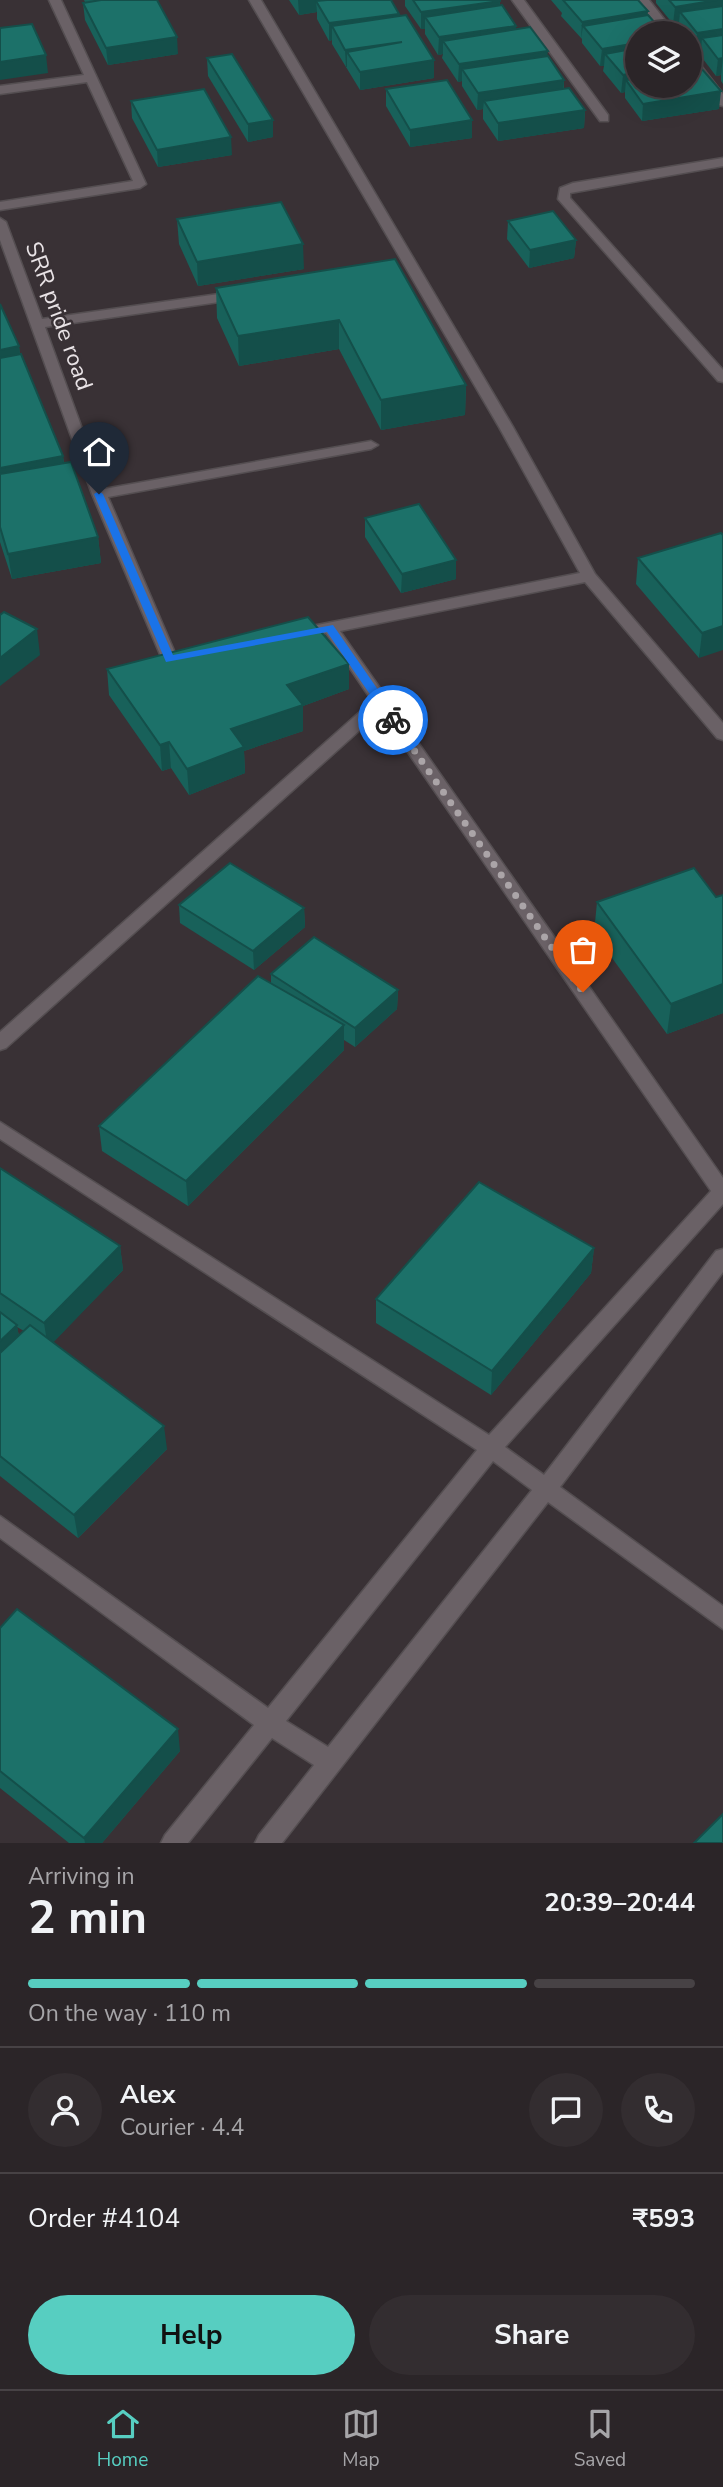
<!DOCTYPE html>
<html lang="en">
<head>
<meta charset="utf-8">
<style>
  :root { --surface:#2b2528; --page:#332d30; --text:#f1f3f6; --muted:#a6a5a8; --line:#474245; --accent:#57cec1 }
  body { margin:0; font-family:"Nunito Sans",sans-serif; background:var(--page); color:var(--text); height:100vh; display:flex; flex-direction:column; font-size:26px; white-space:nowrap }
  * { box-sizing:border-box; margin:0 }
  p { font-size:23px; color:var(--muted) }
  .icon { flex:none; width:38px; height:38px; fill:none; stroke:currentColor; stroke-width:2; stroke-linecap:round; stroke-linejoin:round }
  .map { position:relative; height:1843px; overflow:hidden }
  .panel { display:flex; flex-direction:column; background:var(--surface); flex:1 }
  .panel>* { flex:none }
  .buttons { position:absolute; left:625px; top:21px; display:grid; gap:14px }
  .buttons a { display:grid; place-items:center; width:77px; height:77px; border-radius:50%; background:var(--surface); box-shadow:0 7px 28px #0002,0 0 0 2px var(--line); font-size:35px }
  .pin { position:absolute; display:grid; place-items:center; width:60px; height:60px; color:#fff; margin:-72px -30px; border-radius:50% 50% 50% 0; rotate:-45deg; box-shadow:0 0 7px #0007 }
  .pin .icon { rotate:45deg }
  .courier { position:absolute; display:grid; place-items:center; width:70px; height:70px; margin:-35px; border:5px solid #1a73e8; border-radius:50%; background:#fff; color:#222; box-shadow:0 2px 9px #0007 }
  .head em { font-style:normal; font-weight:700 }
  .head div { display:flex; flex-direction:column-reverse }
  .head { display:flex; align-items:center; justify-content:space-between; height:119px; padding:0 28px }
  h1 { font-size:46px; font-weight:700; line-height:52px }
  .bar { display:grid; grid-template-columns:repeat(4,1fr); gap:10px 7px; align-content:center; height:84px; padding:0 28px }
  .bar i { height:9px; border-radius:5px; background:var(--line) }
  .bar .selected { background:var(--accent) }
  .bar p { grid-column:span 4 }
  .line { display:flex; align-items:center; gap:18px; padding:0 28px; border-top:2px solid var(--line) }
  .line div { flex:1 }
  .round { display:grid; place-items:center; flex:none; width:74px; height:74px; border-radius:37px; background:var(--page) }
  .cta { display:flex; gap:14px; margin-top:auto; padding:14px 28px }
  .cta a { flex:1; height:80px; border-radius:42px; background:var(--accent); color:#111; font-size:28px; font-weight:700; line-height:80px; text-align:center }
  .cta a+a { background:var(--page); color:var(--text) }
  .tabs { display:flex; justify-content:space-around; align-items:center; height:98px; border-top:2px solid var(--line); background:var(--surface); font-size:19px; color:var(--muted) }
  .tabs a { display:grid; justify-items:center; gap:4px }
  .tabs .selected { color:var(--accent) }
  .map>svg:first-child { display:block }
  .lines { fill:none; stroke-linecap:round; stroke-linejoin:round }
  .minor-casing { stroke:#544e51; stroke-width:3 }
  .minor { fill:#6a6166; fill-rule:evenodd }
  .wall { fill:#18615a; fill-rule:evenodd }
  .shaded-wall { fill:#144f4a }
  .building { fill:#1c7169; stroke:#144f4a; stroke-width:2 }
  .route { fill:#1a73e8 }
  .done { stroke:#aba5a8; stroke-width:7; stroke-dasharray:0 12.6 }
  .labels { text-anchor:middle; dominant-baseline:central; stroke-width:5; stroke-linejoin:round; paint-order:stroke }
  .street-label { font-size:23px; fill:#e9e3e6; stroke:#393135 }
</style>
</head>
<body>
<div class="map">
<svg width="723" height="1843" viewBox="0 0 723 1843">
  <rect width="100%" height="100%" fill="#393135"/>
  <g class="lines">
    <g class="minor-casing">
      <g id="minor">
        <polygon points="49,0 61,0 146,184 140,188 0,210 0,202 133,181 87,82 0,94 0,86 84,75"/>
        <path d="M249,0H261L513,427L595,574L723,723V740L717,738L585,582L340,631L723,1178V1204L505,1447L544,1475L716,1251L723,1249V1272L560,1487L723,1606V1629L548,1502L282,1843H255L259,1835L314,1765L272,1738L188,1843H161L165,1835L254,1725L0,1538V1516L268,1708L477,1450L0,1139V1122L489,1435L711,1191L380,712L6,1048L0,1050V1032L372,701L326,633L292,638L290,634L292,630L580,573L499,427ZM493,1461L532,1490L328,1747L286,1721Z"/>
        <polygon points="512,0 524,0 608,115 608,121 600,121"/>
        <polygon points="637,0 649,0 675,33 663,33"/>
        <polygon points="690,55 694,57 723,94 723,106 719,105 690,66"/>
        <polygon points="723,158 723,166 570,193 570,198 723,370 723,382 718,381 558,199 560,188 573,183"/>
        <polygon points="0,218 6,222 42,319 240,291 247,295 240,299 45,327 104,489 371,441 378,445 371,449 108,497 175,653 194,652 196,656 194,660 170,664 162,659 92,494 0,240"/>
      </g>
    </g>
    <use href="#minor" class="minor"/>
  </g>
  <g class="wall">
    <polygon points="84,0 157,0 178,54 108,65 85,20 83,3 85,2"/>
    <polygon points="289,0 392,0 391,0 399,16 434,78 360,90 332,44 332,40 329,41 317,19 317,12 299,15"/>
    <polygon points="405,0 500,0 500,6 516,30 547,56 564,80 564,89 585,110 584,128 498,141 483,119 483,109 477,110 462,86 462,81 458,82 442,58 443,54 438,55 425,34 425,29 421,29 405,6"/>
    <polygon points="551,0 638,0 648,11 647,15 637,33 690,70 719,109 642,121 625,98 625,92 621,93 603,71 604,66 600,66 582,43 582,39 561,16 562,13"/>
    <polygon points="656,0 723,0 723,84 721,81 721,75 716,76 700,55 701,50 695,50 690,43 690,33 682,33 678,29 679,23 673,24 656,3"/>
    <polygon points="207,58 273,120 273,137 248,142 208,76"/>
    <polygon points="386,89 472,138 410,147 386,106"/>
    <polygon points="131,101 232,155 158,167 132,118"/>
    <polygon points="177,219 304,269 198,286 179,244"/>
    <polygon points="508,221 576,240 574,258 529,268 507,239"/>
    <polygon points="395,259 466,385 465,415 381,430 339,349 239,366 217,318 216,288"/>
    <polygon points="0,304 19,346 20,355 63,456 64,463 98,537 101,563 12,579 0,542"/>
    <polygon points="365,518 456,579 401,593 365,537"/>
    <polygon points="723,535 699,658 636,584 638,558"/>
    <polygon points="107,669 349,689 303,706 303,731 244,751 245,773 189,795 171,768 162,771 109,695"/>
    <polygon points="723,895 723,1013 667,1034 594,933 597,902 716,897"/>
    <polygon points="179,905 304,908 305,927 254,970 180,923"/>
    <polygon points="271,974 398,990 397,1009 355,1047 344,1040 344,1050 188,1206 102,1151 99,1126 271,983"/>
    <path d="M0,1168L120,1246L123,1270L53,1342L167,1449L78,1538L0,1476ZM17,1327L24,1331L19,1336Z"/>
    <polygon points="594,1248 591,1273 491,1395 376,1323 376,1299"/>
    <polygon points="0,1628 180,1751 102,1843 69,1843 0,1788"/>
  </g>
  <g class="shaded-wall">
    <polygon points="298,0 340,0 316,1 317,12 299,15"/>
    <polygon points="717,0 723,0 723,16 680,12 679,23 673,24 675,7"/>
    <polygon points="500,1 499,18 425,17 425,29 421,29 421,12"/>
    <polygon points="648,11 646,28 583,26 581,39 582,22"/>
    <polygon points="399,14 399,31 332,26 332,40 329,41 329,23"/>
    <polygon points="516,26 516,43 443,41 443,54 438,55 439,37"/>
    <polygon points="723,29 723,46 702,38 701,50 695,50 697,33"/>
    <polygon points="177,37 178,54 108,65 106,48"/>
    <polygon points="402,42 347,52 347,67 346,67 345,50"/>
    <polygon points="637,43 637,60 605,54 604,66 600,66 602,49"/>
    <polygon points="548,51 546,68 462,69 462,81 458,82 459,64"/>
    <polygon points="46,55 48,73 0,80 0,62"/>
    <polygon points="723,58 721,75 716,76 718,59"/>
    <polygon points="434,60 434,78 360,90 360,72"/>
    <polygon points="637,72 637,86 626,80 625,92 621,93 623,75"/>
    <polygon points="564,80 563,97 484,101 483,109 477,110 478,93"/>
    <polygon points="721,91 719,109 642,121 643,104"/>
    <polygon points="585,110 584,128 498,141 498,123"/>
    <polygon points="273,120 273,137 248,142 248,124"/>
    <polygon points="472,120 472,138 410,147 410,130"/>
    <polygon points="231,137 232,155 158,167 157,150"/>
    <polygon points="576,240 574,258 529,268 530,250"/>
    <polygon points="303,244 304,269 198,286 197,262"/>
    <polygon points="339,320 339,349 239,366 238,336"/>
    <polygon points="19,346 22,371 0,376 0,350"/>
    <polygon points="466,385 465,415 381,430 381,400"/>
    <polygon points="63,456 66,481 0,494 0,468"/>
    <polygon points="98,537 101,563 12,579 8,554"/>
    <polygon points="456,560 456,579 401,593 402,574"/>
    <polygon points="723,626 723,650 699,658 702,633"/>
    <polygon points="37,629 40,655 0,686 0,658"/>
    <polygon points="349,664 349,689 303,706 303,731 244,751 245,773 189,795 187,769 231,729 287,685"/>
    <polygon points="169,742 171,768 162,771 160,745"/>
    <polygon points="304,908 305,927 254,970 253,951"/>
    <polygon points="723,984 723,1013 667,1034 671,1004"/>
    <polygon points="398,990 397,1009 355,1047 355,1028"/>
    <polygon points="344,1025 344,1050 188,1206 186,1181"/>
    <polygon points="120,1246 123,1270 48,1348 44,1323"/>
    <polygon points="594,1248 591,1273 491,1395 492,1371"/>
    <polygon points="17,1325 20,1343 0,1362 0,1341"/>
    <polygon points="164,1426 167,1449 78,1538 74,1515"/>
    <polygon points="178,1729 180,1751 102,1843 85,1843 84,1838"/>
  </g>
  <g class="building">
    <polygon points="101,0 157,0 177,37 106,48 83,3"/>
    <polygon points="327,0 391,0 399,14 329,23 316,1"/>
    <polygon points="413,0 500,0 500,1 421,12"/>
    <polygon points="563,0 638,0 648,11 582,22"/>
    <polygon points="669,0 717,0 675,7"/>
    <polygon points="502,5 516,26 439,37 425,17"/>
    <polygon points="723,6 723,29 697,33 680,12"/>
    <polygon points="406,15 434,60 360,72 347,52 402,42 345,50 332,26"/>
    <polygon points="648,15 664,33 637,33 637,43 602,49 583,26"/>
    <polygon points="32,24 46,55 0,62 0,28"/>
    <polygon points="530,27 548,51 459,64 443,41"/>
    <polygon points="723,35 723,58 718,59 702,38"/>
    <polygon points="637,48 637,72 623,75 605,54"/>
    <polygon points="232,54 273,120 248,124 207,58"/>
    <polygon points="548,56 564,80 478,93 462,69"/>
    <polygon points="702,69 721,91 643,104 626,80 637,79 637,86 690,86 690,71"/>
    <polygon points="447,80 472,120 410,130 386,89"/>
    <polygon points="569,88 585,110 498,123 484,101"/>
    <polygon points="204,89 231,137 157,150 131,101"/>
    <polygon points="281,202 303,244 197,262 177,219"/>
    <polygon points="553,211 576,240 530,250 508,221"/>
    <polygon points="395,259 466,385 381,400 339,320 238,336 216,288"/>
    <polygon points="0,304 19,346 0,350"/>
    <polygon points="21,354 63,456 0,468 0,358"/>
    <polygon points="71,462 98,537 8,554 0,527 0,474"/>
    <polygon points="419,504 456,560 402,574 365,518"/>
    <polygon points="721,533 723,535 723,626 702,633 638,558"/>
    <polygon points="4,612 37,629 0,658 0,615"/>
    <polygon points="308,617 349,664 287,685 303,705 231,729 244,747 187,769 169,742 160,745 107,669"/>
    <polygon points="230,863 304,908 253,951 179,905"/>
    <polygon points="694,868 716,897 723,895 723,984 671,1004 597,902"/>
    <polygon points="314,937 398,990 355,1028 271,974"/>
    <polygon points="258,976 344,1025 186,1181 99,1126"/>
    <polygon points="0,1168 120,1246 44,1323 0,1293"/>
    <polygon points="479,1182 594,1248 492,1371 376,1299"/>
    <polygon points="0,1312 17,1325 0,1341"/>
    <polygon points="30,1325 164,1426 74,1515 0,1456 0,1353"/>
    <polygon points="17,1609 178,1729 84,1838 0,1771 0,1628"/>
    <polygon points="723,1814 723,1843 694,1843"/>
  </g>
  <polygon class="route" points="99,491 103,494 173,655 333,625 397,717 397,722 389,722 327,632 166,662 94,494"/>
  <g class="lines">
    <polyline class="done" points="393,720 583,992"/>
  </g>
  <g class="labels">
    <g class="street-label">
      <text transform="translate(59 316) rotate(70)">SRR pride road</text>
    </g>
  </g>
</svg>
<div class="buttons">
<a><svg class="icon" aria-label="layers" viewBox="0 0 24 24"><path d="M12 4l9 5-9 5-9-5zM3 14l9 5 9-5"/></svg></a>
</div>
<div class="pin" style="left:583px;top:992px;background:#ea580c"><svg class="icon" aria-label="bag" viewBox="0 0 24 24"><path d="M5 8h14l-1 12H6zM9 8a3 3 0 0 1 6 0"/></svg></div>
<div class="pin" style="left:99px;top:494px;background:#1f2937"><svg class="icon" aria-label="home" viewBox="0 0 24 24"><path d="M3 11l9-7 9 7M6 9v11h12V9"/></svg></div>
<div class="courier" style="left:393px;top:720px"><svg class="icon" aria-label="bike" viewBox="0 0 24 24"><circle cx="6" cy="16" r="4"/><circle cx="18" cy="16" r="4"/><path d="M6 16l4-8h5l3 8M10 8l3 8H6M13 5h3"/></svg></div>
</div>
<section class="panel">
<div class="head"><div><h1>2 min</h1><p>Arriving in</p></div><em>20:39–20:44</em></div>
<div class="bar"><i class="selected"></i><i class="selected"></i><i class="selected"></i><i></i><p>On the way · 110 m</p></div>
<div class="line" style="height:126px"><a class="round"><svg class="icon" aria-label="person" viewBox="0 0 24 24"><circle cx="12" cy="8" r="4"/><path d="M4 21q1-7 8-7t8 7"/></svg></a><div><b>Alex</b><p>Courier · 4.4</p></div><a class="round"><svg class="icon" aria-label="chat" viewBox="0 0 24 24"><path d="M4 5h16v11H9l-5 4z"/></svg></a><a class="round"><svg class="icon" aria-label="phone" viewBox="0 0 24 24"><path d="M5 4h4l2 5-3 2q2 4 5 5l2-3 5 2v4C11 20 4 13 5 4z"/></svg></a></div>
<div class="line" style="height:91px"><div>Order #4104</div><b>₹593</b></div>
<div class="cta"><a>Help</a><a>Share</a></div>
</section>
<nav class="tabs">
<a class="selected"><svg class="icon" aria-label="home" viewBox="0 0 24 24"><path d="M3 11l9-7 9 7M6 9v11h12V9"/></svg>Home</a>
<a><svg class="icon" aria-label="map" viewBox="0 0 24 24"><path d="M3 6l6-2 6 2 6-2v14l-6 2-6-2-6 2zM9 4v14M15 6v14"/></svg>Map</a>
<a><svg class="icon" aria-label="saved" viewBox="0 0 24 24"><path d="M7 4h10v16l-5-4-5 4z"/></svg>Saved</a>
</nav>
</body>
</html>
